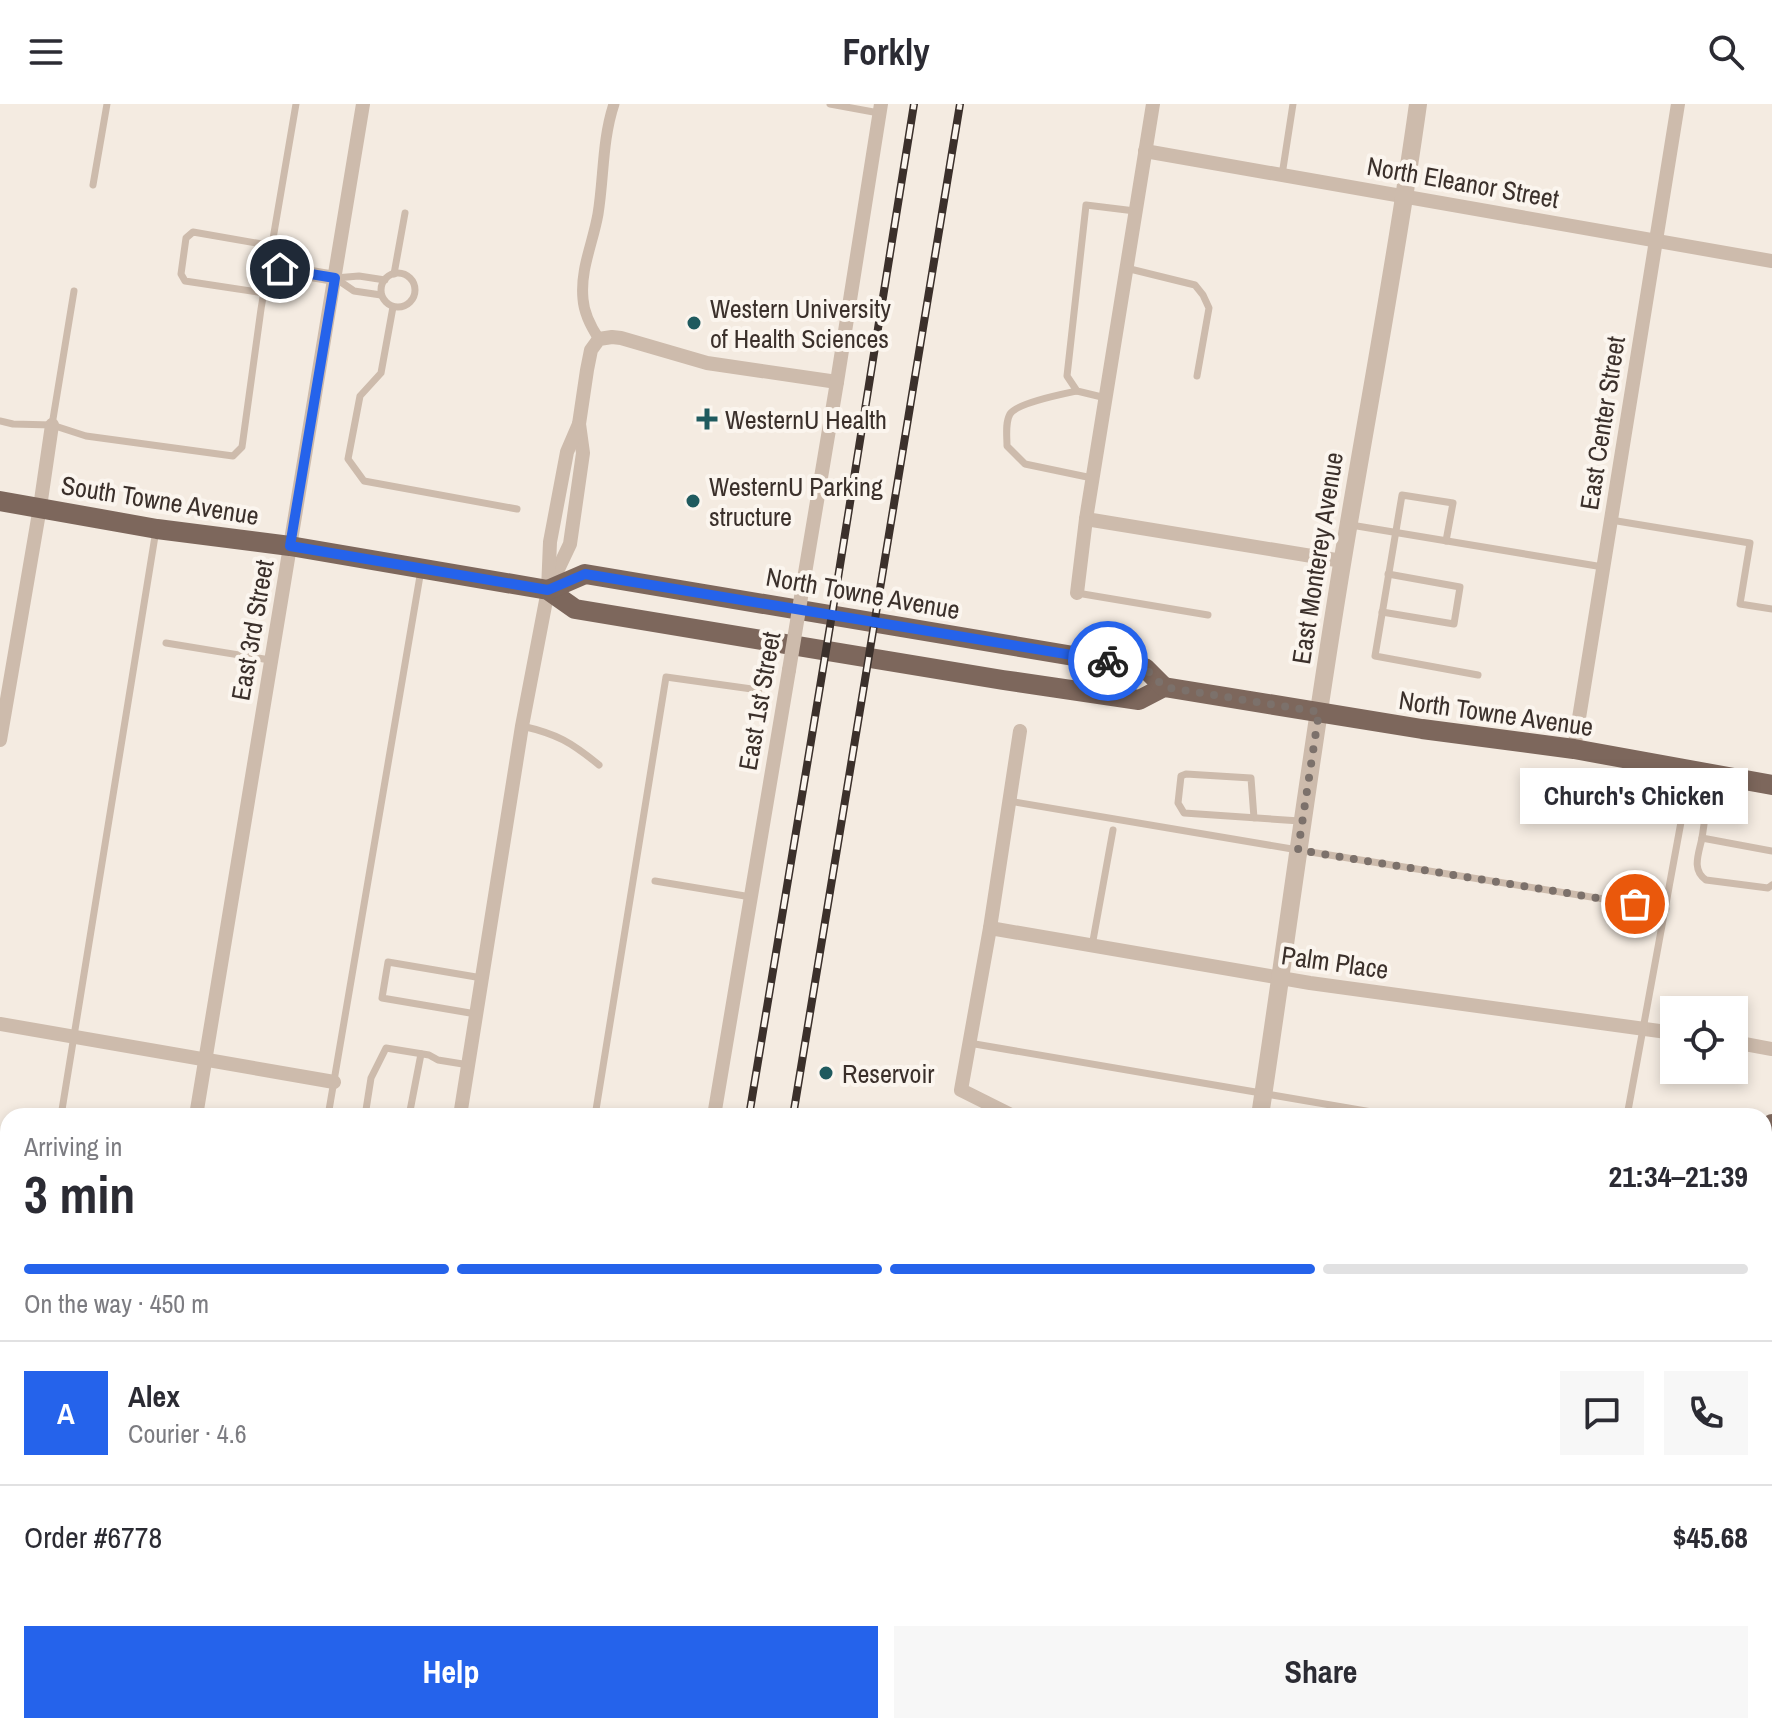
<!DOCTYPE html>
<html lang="en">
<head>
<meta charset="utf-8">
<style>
  :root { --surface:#fff; --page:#f7f7f7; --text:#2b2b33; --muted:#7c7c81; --line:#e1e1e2; --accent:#2563eb }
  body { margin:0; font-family:"Archivo Narrow",sans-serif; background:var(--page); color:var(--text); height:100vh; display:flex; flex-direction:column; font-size:30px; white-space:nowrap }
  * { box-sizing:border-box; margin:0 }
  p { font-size:26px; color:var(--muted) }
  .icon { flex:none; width:44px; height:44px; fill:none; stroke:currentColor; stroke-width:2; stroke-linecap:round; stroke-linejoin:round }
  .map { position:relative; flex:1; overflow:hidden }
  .side { position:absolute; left:0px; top:1004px; width:1772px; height:626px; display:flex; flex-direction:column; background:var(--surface); border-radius:24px 24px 0 0; box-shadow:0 4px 12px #0003 }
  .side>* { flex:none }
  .buttons { position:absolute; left:1660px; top:892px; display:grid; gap:16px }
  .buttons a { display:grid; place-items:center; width:88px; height:88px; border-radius:0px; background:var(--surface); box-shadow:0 4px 12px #0003; font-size:40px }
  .pin { position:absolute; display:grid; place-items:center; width:68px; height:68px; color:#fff; margin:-34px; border:4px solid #fff; border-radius:50%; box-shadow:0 2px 8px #0007 }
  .courier { position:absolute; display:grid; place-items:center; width:80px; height:80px; margin:-40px; border:6px solid #2563eb; border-radius:50%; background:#fff; color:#222; box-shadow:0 2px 10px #0007 }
  .bubble { position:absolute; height:56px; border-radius:0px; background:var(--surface); box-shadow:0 4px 12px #0003; font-size:26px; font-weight:700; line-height:56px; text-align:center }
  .head em { font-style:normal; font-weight:700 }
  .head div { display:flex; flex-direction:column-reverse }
  .head { display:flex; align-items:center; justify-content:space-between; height:136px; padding:0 24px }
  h1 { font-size:52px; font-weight:700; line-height:60px }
  .bar { display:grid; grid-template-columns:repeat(4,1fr); gap:12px 8px; align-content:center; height:96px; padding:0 24px }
  .bar i { height:10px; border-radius:6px; background:var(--line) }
  .bar .selected { background:var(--accent) }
  .bar p { grid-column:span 4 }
  .line { display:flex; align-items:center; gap:20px; padding:0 24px; border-top:2px solid var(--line) }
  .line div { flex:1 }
  .round { display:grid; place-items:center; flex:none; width:84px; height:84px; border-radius:0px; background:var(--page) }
  .cta { display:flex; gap:16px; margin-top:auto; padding:16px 24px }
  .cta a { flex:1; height:92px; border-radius:0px; background:var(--accent); color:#fff; font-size:32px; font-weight:700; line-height:92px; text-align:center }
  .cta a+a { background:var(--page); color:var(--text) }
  header { display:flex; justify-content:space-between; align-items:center; height:104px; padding:0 24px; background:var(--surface); font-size:36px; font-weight:700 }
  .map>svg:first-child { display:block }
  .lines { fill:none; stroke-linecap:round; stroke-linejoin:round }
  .service { stroke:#cdbbac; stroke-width:7 }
  .pedestrian { stroke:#cdbbac; stroke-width:11 }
  .minor { stroke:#cdbbac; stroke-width:14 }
  .tertiary { stroke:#cdbbac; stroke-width:18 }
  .secondary { stroke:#a18a7d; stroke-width:20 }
  .primary { stroke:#7d675c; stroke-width:20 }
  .rail-casing { stroke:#3b302b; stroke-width:8 }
  .rail { stroke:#fbf5ee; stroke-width:5; stroke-dasharray:15; stroke-linecap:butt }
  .minor-bridge { stroke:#cdbbac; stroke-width:14 }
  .done { stroke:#7c716b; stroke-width:8; stroke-dasharray:0 14.4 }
  .route { stroke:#2563eb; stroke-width:10 }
  .poi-dot { fill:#1f5a5e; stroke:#fbf5ee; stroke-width:3 }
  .labels { text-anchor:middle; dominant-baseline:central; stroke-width:8; stroke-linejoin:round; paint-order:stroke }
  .street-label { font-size:26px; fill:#3b302b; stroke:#fbf5ee }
  .poi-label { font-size:26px; fill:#3b302b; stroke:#fbf5ee; text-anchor:start }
</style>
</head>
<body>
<header><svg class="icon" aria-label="menu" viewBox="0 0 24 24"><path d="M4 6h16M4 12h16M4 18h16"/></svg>Forkly<svg class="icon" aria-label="search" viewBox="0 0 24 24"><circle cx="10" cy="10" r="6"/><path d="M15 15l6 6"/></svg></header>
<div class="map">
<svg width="1772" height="1629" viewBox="0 0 1772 1629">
  <rect width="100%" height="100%" fill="#f4ebe1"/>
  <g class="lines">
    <g class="service">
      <polyline points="830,0 879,9"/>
      <polyline points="1282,71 1293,0"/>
      <polyline points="93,81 107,0"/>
      <polyline points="1126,164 1195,181 1203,191 1209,204 1197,272"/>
      <circle cx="398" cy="186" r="17"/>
      <polyline points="394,170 405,109"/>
      <polyline points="335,174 354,187 381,191"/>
      <polyline points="335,174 359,172 385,176"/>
      <polyline points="264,189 185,177 181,170 186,134 193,128 273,142"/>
      <polyline points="393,203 381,269 360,292 348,355 364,377 517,405"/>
      <path d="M1077,287C1063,290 1017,299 1010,310C1005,319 1007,332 1007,342L1025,360L1092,374"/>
      <polyline points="1106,294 1077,287 1067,272 1086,101 1135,107"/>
      <polyline points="0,317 13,320 52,321 86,332 233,352 242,343 261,205 296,0"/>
      <polyline points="52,321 74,187"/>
      <polyline points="1611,416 1750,439 1740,500 1772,505"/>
      <polyline points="1351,421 1603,463"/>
      <polyline points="1446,437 1453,399 1402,391 1375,552 1478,571"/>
      <polyline points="1077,489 1208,511"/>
      <polyline points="1382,508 1454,520 1460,483 1388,470"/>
      <polyline points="166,539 270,556"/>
      <path d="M522,622C557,630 571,638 599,661"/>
      <polyline points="1009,697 1298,746 1666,805"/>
      <polyline points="1254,714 1251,674 1186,670 1181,672 1178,699 1184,709 1300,717"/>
      <polyline points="1702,734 1711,673"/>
      <path d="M1772,747L1702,734C1699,749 1691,766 1706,776L1768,784L1772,781"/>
      <polyline points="655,777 751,793"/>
      <polyline points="1092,842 1113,726"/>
      <polyline points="476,910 382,894 388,858 482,874"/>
      <polyline points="969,939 1395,1012"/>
      <polyline points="61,1012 156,426"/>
      <polyline points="328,1012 421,466"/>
      <polyline points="365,1012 371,974 386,944 429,951 438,956 469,961"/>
      <polyline points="409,1012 421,950"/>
      <polyline points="595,1012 666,573 759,586"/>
      <polyline points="1627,1012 1690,669"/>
      <polyline points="0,1371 8,1324"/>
      <polyline points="1764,1605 1772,1608"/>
      <polyline points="1344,1624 1372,1629"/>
      <polyline points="224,1629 226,1622"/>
      <polyline points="493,1629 494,1622"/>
      <polyline points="756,1629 758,1622"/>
      <polyline points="822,1629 823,1622"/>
      <polyline points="1007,1629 1009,1622"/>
      <polyline points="1302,1629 1303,1622"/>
      <polyline points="1513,1629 1514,1622"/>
      <polyline points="1617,1629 1618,1622"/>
      <polyline points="1744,1629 1745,1622"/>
    </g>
    <path class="pedestrian" d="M599,235C591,223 584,210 583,195C580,165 593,139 598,110C604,73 602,36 614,0"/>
    <g class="minor">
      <polyline points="1145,47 1772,157"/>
      <polyline points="269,163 335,174"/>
      <polyline points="1086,415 1342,457"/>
      <polyline points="552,478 570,440 583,349 579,320 587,266 591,246 599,235 612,233 621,234 707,259 837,278"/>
      <polyline points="803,481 837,278 881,0"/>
      <polyline points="1077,489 1086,415 1153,0"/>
      <polyline points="0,636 40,403 52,321"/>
      <polyline points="1574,645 1678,0"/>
      <polyline points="990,824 1310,879 1674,929"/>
      <polyline points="0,920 334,978"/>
      <polyline points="1734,938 1772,945"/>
      <polyline points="196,1012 363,0"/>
      <polyline points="460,1012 522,622 548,486 550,438 567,348 579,320"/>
      <polyline points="714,1012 789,566"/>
      <polyline points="1013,1012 961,986 990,824 1020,627"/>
      <polyline points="1764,1351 1772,1353"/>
      <polyline points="93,1629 94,1622"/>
      <polyline points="358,1629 359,1622"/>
      <polyline points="611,1629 612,1622"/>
    </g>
    <g class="tertiary">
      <path d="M1260,1012C1288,826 1312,640 1343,454C1368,303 1397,152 1418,0"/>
      <polyline points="1142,1629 1143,1622"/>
    </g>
    <g class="secondary">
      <polyline points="0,1450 8,1452"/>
      <polyline points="1031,1622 1072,1629"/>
    </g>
    <g class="primary">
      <polyline points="0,397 157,425 290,442 548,486 575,505 1003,576 1139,596 1164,583 1422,625 1574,645 1772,681"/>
      <polyline points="548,486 585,470 1145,564 1164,583"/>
      <polyline points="1764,1065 1772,1020"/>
      <polyline points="1764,1232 1772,1183"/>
      <polyline points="1689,1629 1692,1622"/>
    </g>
    <g class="rail-casing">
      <g id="rail">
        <polyline points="749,1012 837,480 914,0"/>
        <polyline points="793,1012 960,0"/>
        <polyline points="646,1629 647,1622"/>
        <polyline points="683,1629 684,1622"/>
      </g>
    </g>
    <use href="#rail" class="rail"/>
    <polyline class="minor-bridge" points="789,566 803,481"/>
  </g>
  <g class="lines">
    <polyline class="done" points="1108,557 1145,564 1164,583 1319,608 1298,746 1635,800"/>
    <polyline class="route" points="280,165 335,174 290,442 548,486 585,470 1108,557"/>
  </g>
  <g class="poi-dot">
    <circle cx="694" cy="219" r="8"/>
    <path d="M703 303h8v8h8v8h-8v8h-8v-8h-8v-8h8z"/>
    <circle cx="693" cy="397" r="8"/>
    <circle cx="826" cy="969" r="8"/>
  </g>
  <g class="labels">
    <g class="street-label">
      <text transform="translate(1463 78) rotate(10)">North Eleanor Street</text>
      <text transform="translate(1602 319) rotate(-81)">East Center Street</text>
      <text transform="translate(160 396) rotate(9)">South Towne Avenue</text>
      <text transform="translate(1317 454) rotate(-81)">East Monterey Avenue</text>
      <text transform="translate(863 489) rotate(10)">North Towne Avenue</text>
      <text transform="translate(252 526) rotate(-80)">East 3rd Street</text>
      <text transform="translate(759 597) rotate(-80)">East 1st Street</text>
      <text transform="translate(1496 609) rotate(8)">North Towne Avenue</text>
      <text transform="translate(1335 858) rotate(8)">Palm Place</text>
    </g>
    <g class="poi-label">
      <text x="710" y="204">Western University<tspan x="710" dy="30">of Health Sciences</tspan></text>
      <text x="725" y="315">WesternU Health</text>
      <text x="709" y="382">WesternU Parking<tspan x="709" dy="30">structure</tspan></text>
      <text x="842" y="969">Reservoir</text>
    </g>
  </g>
</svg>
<div class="buttons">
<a><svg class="icon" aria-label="locate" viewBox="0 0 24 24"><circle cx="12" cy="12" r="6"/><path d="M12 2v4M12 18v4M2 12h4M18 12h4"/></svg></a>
</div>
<div class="pin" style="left:1635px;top:800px;background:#ea580c"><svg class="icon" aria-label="bag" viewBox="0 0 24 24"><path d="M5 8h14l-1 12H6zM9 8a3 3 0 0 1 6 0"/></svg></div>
<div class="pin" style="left:280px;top:165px;background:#1f2937"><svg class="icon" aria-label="home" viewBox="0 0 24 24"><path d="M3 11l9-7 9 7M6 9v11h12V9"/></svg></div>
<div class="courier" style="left:1108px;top:557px"><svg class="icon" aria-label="bike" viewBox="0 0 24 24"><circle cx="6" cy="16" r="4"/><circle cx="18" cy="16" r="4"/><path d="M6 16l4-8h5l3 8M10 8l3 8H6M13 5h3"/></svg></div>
<div class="bubble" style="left:1520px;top:664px;width:228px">Church's Chicken</div>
<section class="side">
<div class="head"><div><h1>3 min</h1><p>Arriving in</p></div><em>21:34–21:39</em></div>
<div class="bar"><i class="selected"></i><i class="selected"></i><i class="selected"></i><i></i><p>On the way · 450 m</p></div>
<div class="line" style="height:144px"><b class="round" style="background:var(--accent);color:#fff">A</b><div><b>Alex</b><p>Courier · 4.6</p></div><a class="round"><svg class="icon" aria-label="chat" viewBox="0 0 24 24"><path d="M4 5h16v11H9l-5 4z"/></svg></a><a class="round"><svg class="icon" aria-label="phone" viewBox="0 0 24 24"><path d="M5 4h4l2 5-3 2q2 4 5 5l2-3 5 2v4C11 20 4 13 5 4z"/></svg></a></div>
<div class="line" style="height:104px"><div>Order #6778</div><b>$45.68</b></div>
<div class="cta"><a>Help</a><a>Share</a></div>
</section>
</div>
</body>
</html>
